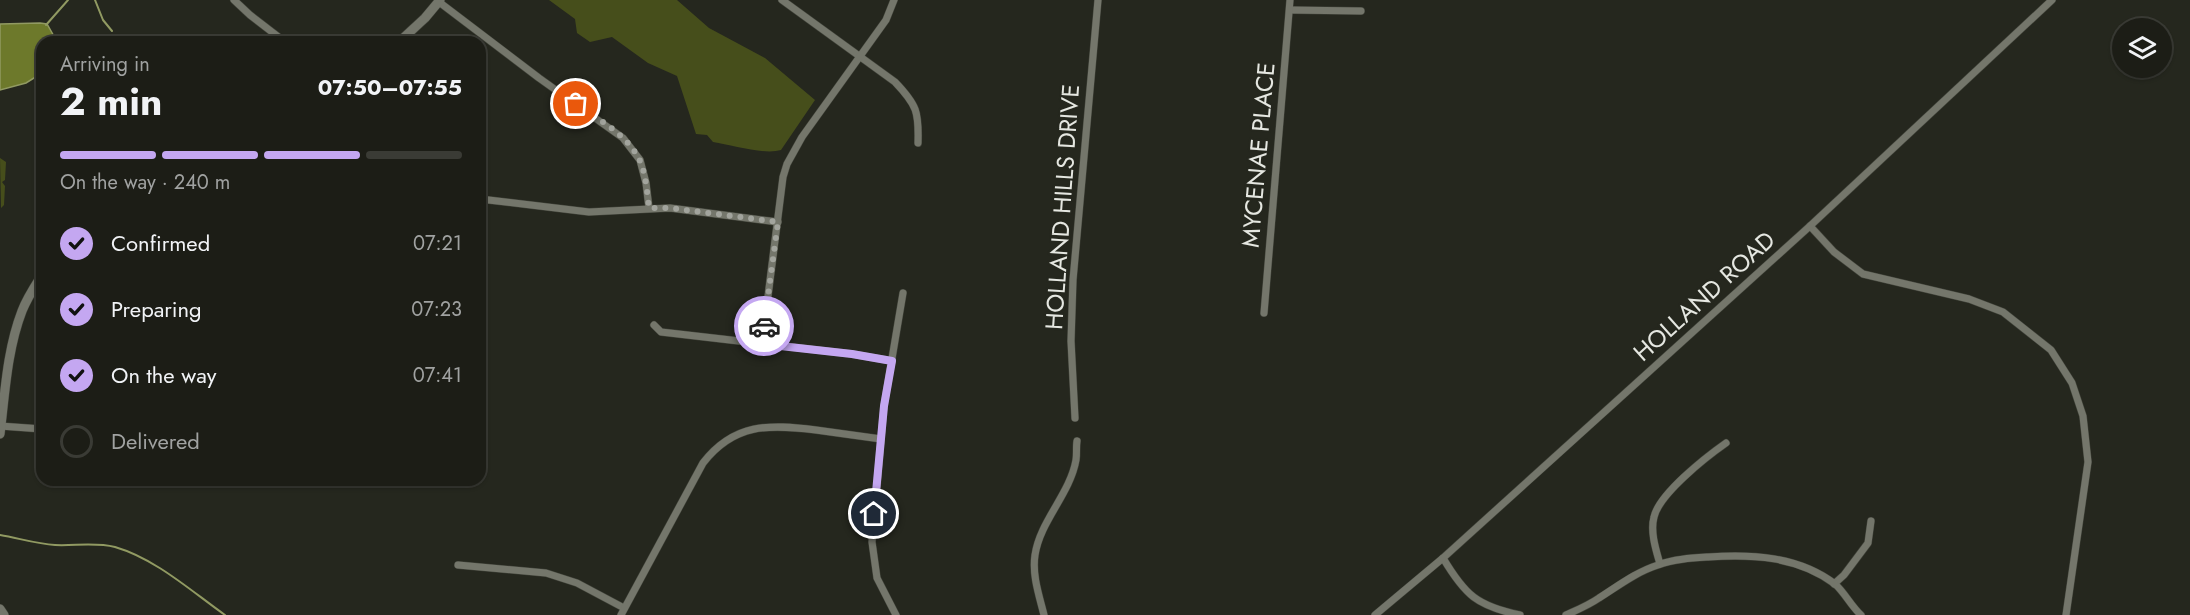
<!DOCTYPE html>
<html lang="en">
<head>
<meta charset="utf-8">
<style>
  :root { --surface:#1c1d16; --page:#292a23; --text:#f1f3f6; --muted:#a0a2a1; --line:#3a3b35; --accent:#c4a7f1 }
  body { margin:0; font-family:Jost,sans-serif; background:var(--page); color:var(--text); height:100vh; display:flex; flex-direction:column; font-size:22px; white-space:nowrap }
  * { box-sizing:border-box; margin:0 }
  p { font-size:20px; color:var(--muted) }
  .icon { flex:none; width:33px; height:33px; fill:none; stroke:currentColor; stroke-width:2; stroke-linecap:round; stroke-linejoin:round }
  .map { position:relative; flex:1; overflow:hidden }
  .panel { position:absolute; left:36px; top:36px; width:450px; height:450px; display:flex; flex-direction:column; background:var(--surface); border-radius:18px; box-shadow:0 2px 4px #0004,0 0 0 2px var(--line) }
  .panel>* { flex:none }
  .controls { position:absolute; left:2112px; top:18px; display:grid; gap:12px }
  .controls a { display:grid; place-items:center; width:60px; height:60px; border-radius:50%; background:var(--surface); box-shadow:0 2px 4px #0004,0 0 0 2px var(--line); font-size:30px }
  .pin { position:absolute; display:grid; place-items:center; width:51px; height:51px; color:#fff; margin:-26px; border:3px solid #fff; border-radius:50%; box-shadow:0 2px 6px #0007 }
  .courier { position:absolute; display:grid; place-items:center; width:60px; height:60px; margin:-30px; border:4px solid #c4a7f1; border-radius:50%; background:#fff; color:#222; box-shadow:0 2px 8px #0007 }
  .overview em { font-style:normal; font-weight:700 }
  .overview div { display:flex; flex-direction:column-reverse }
  .overview { display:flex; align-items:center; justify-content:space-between; height:102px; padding:0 24px }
  h1 { font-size:39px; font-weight:700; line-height:45px }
  .bar { display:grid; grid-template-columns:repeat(4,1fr); gap:9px 6px; align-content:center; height:72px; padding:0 24px }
  .bar i { height:8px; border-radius:4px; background:var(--line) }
  .bar .current { background:var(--accent) }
  .bar p { grid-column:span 4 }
  ol { padding:0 24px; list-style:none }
  li { display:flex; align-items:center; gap:18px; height:66px }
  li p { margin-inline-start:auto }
  li .icon { padding:6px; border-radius:50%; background:var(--accent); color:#111; stroke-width:4 }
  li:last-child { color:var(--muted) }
  li i { width:33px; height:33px; border:3px solid var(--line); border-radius:50% }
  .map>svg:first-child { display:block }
  .green { fill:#464e1b }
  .water { fill:#6d792b; stroke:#919a62; stroke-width:1.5 }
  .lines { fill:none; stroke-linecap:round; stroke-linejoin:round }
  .stream { stroke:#919a62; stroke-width:2 }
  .minor-casing { stroke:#42443b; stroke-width:8 }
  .tertiary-casing { stroke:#42443b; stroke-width:10 }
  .minor { stroke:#74766b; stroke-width:7 }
  .tertiary { stroke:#74766b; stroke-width:9 }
  .done { stroke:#a2a49d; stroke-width:6; stroke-dasharray:0 10.8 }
  .route { stroke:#c4a7f1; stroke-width:8 }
  .labels { text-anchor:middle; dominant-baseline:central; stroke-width:4.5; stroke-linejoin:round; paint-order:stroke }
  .street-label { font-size:24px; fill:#e5e7e1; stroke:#25271e }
</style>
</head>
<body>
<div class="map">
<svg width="2190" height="615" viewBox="0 0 2190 615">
  <rect width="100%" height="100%" fill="#25271e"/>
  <g class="green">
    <path d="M549,0H677L709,28L765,58L815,100L781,150C764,155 732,145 713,142L707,135L696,134L677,76L648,63L612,37L590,42L577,33L575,19Z"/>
    <polygon points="0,158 6,162 5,180 2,182 5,186 4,205 1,208"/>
  </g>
  <polygon class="water" points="40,23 47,24 55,38 54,42 42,42 42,73 26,83 0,90 0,24"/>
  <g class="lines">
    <g class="stream">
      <polyline points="95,0 103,20 112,31"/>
      <polyline points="46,25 68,0"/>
      <polyline points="117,36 120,42"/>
      <path d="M0,535C18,538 37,544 55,545C75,546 95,542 115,547C156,559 191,591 225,615"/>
    </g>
    <g class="minor-casing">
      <g id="minor">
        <polyline points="234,0 250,15 285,42"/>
        <path d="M782,0L895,82C917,105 919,112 918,143"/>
        <polyline points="439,2 539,78 623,138 640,160 646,183 649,208"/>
        <polyline points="1290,10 1361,11"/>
        <polyline points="480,199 589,212 670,208 778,222"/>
        <polyline points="1810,226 1834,252 1863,274 1969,299 2003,312 2051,350 2072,383 2083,416 2088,462 2066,615"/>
        <polyline points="1264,313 1290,0"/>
        <polyline points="654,325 661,332 852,354 892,361"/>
        <polyline points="762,344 783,177 787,164 802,137 886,20 894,0"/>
        <polyline points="1075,418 1071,341 1073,280 1098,0"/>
        <polyline points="0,426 42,429"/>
        <path d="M1443,558C1465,595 1477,606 1520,615"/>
        <path d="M1660,564C1656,550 1650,532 1654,517C1659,494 1706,457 1726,443"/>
        <polyline points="458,565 546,573 577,583 624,608"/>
        <polyline points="1834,584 1844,575 1868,543 1871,521"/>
        <path d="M621,615L703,463C734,423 769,424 816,430C838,433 859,436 881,439"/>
        <polyline points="896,615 877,578 872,542 884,406 903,293"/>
        <path d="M1044,615C1039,595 1032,575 1035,555C1040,521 1070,494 1076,460C1077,454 1076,447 1077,441"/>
        <polyline points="1375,615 1443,558 1810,226 2052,0"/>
        <path d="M1566,615C1577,610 1589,605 1599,598C1618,586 1636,572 1658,565C1674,559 1692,558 1708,557C1752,554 1798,556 1835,584C1845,593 1851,606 1861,615"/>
      </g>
    </g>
    <g class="tertiary-casing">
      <g id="tertiary">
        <polyline points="399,42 425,18 440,0"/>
        <path d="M0,434C5,393 7,350 22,311C27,298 35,286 42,275"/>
        <polyline points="0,609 4,615"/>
      </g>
    </g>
    <use href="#minor" class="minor"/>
    <use href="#tertiary" class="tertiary"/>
  </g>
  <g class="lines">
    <path class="done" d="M576,104C598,119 628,135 640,161C646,175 647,192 649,208H670L778,222L764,326"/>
    <polyline class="route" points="764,326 762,344 852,354 892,361 884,406 874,514"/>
  </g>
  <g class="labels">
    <g class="street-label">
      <text transform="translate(1258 155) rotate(-85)">MYCENAE PLACE</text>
      <text transform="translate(1062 207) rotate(-86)">HOLLAND HILLS DRIVE</text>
      <text transform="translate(1704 296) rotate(-42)">HOLLAND ROAD</text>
    </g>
  </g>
</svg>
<div class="controls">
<a><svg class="icon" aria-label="layers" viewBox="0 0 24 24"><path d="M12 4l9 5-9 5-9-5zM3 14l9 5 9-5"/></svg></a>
</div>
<div class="pin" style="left:576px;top:104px;background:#ea580c"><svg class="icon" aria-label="bag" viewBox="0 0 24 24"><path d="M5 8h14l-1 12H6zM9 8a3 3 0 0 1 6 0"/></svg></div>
<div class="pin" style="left:874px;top:514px;background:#1f2937"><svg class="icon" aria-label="home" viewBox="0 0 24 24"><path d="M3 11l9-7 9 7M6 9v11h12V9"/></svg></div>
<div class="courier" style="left:764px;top:326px"><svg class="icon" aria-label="car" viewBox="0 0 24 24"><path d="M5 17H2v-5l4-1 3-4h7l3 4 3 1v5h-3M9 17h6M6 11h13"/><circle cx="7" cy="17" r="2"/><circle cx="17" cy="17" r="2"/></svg></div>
<section class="panel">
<div class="overview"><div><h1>2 min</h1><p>Arriving in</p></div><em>07:50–07:55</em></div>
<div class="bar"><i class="current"></i><i class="current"></i><i class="current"></i><i></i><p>On the way · 240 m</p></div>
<ol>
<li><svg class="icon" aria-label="check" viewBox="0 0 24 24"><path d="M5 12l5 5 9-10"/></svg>Confirmed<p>07:21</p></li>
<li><svg class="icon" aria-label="check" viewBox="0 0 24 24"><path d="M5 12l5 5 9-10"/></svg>Preparing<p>07:23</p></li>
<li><svg class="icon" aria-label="check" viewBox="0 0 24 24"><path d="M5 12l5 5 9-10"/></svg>On the way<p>07:41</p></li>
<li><i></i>Delivered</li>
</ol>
</section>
</div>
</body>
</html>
